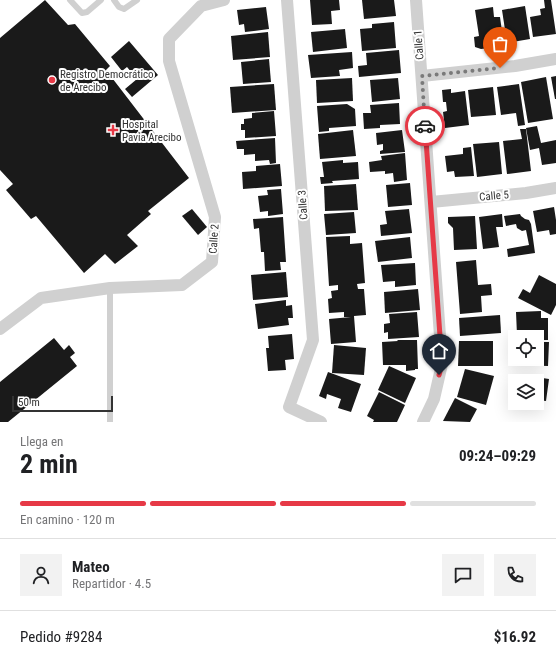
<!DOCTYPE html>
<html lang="es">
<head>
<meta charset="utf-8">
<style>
  :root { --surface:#fff; --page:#f2f2f2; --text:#202124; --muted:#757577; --line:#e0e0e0; --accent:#e63946 }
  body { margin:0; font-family:"Roboto Condensed",sans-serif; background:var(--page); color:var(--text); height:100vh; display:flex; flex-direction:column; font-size:15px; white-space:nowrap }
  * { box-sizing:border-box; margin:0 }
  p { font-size:13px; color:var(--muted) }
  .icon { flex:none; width:22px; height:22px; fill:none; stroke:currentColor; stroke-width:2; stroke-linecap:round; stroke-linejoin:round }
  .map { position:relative; height:422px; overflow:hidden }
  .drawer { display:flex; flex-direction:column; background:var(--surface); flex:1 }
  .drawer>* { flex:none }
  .controls { position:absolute; left:508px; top:330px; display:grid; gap:8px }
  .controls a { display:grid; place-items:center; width:36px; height:36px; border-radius:0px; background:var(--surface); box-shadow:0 4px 16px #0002; font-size:20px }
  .scale { position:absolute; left:12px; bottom:10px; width:101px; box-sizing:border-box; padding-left:4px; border:2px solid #333; border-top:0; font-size:11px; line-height:14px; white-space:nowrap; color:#333; -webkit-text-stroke:3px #fff; paint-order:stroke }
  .pin { position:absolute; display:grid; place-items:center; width:34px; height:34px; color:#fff; margin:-41px -17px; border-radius:50% 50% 50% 0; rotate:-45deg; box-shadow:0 0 4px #0007 }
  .pin .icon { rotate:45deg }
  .courier { position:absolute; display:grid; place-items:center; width:40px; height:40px; margin:-20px; border:3px solid #e63946; border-radius:50%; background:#fff; color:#222; box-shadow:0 1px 5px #0007 }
  .overview em { font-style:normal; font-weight:700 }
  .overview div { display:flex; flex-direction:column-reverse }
  .overview { display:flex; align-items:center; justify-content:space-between; height:68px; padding:0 20px }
  h1 { font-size:26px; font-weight:700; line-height:30px }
  .bar { display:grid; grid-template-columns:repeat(4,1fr); gap:6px 4px; align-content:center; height:48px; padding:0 20px }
  .bar i { height:5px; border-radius:3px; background:var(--line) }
  .bar .selected { background:var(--accent) }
  .bar p { grid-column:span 4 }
  .line { display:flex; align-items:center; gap:10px; padding:0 20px; border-top:1px solid var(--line) }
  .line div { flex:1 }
  .round { display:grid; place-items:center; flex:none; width:42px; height:42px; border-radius:0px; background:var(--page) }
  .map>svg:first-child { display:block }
  .building { fill:#1a1a1a }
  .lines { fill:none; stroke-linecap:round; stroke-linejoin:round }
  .service { stroke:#d0d0d0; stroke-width:6 }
  .minor { stroke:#d0d0d0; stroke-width:12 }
  .done { stroke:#7a7a7a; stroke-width:4; stroke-dasharray:0 7.2 }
  .route { stroke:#e63946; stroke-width:5 }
  .poi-dot { fill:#e63946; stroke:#fff; stroke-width:1.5 }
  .labels { text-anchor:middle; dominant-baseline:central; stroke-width:4; stroke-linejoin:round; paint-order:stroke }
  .street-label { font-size:11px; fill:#333; stroke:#fff }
  .poi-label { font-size:11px; fill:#333; stroke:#fff; text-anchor:start }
</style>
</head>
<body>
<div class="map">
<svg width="556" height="422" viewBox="0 0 556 422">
  <rect width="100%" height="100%" fill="#fff"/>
  <g class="building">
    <polygon points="45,0 68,25 75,24 110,66 106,70 189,178 148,211 151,214 127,235 138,246 115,264 105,254 84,273 36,216 31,219 6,190 13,184 0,170 0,38"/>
    <polygon points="310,0 339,0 340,10 331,11 332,24 312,25"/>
    <polygon points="362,0 394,0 396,16 364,19"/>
    <polygon points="544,0 551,0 556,34 533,37 530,17 541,15 540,9 545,8"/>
    <polygon points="525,6 530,39 507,43 502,10"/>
    <polygon points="266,7 269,29 245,32 244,24 239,25 237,10"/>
    <polygon points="493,7 494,17 500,17 504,46 481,49 475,47 474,37 479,36 475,10"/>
    <polygon points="394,22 396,48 362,51 360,29 372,28 372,24"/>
    <polygon points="345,29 347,48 313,52 311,32"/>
    <polygon points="268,32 270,57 233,60 231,36"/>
    <polygon points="129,41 158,75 132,97 125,89 137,79 127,67 122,71 111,57"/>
    <polygon points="399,50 401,73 359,77 358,66 367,65 366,53"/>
    <polygon points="352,52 353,68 339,70 340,76 311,78 308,55"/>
    <polygon points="269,59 271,82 243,84 241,62"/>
    <polygon points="556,76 556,99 555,99 551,77"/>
    <polygon points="546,77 553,119 528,123 521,82"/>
    <polygon points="352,78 353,101 317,103 316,80"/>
    <polygon points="398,78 400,99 372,102 370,80"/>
    <polygon points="274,84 276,110 232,113 230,87"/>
    <polygon points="519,84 525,125 518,126 516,113 501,115 497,87"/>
    <polygon points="493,87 496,115 471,117 468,90"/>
    <polygon points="451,89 451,93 465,91 469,125 445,128 443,112 447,111 446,102 443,102 442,90"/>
    <polygon points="399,103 400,124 380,125 380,128 364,129 363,113 371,113 370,105"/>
    <polygon points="347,104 355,109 356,126 329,128 329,131 319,132 317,106"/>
    <polygon points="274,111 276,136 245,138 245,130 241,130 241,124 244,124 244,119 252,118 252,113"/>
    <polygon points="537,126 541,143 556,140 556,163 542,165 539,148 530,150 526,128"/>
    <polygon points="520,129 526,129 531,171 507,174 503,141 522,139"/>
    <polygon points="353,130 356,156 320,159 318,134"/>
    <polygon points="402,130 405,152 380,154 380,151 383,150 383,144 377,145 376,133"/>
    <polygon points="275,138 276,163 270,164 269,160 255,161 255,154 244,155 244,149 237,149 236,141"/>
    <polygon points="499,142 502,174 477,177 473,144"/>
    <polygon points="471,147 474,176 455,177 454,171 447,172 445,156 463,154 463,148"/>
    <polygon points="405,153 407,180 394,182 393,173 385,174 385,171 370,172 369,162 382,160 381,156"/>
    <polygon points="343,160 343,163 358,162 359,179 332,181 333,183 321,184 320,177 324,177 322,162"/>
    <polygon points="280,164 282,186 243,189 242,172 256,171 256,166"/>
    <polygon points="410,183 412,205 388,207 386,185"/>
    <polygon points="356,184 358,210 325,211 324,186"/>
    <polygon points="281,189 283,214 268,216 268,211 260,212 258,196 268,195 267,190"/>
    <polygon points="554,207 556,220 556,234 550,235 549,230 537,232 533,211"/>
    <polygon points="192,209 207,227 198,235 182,216"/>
    <polygon points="409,209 412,233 381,236 380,225 387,224 385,211"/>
    <polygon points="354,212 356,233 326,235 324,214"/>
    <polygon points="502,214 503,227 496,227 499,247 483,249 479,217"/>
    <polygon points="520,214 521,216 525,219 529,220 531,224 535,253 508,257 507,249 529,245 526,230 522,231 517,228 516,224 506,226 504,216"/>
    <polygon points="475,216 477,249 454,250 453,228 448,223 448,217"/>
    <polygon points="283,217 286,262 280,262 281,270 265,271 264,252 261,252 259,228 254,229 253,219"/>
    <polygon points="350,236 350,244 362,243 365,283 357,284 358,289 364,289 366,315 354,316 356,342 331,344 329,319 351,317 344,317 344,312 329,313 328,299 332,298 331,291 338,290 338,285 329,286 326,237"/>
    <polygon points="410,237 412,258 378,262 375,241"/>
    <polygon points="476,260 478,285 491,284 492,295 481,296 482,312 460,314 456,262"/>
    <polygon points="415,263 416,285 395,287 395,281 383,282 381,265"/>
    <polygon points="286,272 288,297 253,300 251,275"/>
    <polygon points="539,275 556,284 556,305 551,315 518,298 523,289 530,293"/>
    <polygon points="418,289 420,310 385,313 384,292"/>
    <polygon points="286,300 286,306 292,305 293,318 288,318 289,325 258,329 255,304"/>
    <polygon points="541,311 541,318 548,318 548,340 537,340 537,337 525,337 525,335 517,335 516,312"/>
    <polygon points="417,312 419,337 388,339 388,332 384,333 384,324 390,323 389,314"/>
    <polygon points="500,315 501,333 460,336 459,318"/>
    <polygon points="292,334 294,359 285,360 286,370 268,371 266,348 269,348 268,336"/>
    <polygon points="54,338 64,350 69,345 75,353 70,357 77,366 8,422 0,422 0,382"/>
    <polygon points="397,340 417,340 418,369 415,369 415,370 406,371 406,365 383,365 382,342 398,341"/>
    <polygon points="459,341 493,341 493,366 458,366"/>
    <polygon points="537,342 549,342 548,366 514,365 514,359 537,359"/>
    <polygon points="334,345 366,348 364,375 332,373"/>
    <polygon points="389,366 416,378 405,403 378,390"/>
    <polygon points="465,369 494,376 486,405 457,397"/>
    <polygon points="328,372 361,384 351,412 338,408 341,399 327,394 326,399 319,396"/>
    <polygon points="516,374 549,379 546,401 537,400 537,381 515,381"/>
    <polygon points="379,392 405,405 397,422 373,422 374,420 367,416"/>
    <polygon points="455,398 477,409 470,422 443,421"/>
  </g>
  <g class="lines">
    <g class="service">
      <polyline points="70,0 82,13 87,12 101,0"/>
      <polyline points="114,0 119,7 124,9 137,0"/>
      <polyline points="110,288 110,422"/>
    </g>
    <g class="minor">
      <polyline points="287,0 313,340 289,407 321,422"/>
      <polyline points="416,0 442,364 434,399 423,422"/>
      <polyline points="422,76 515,66 556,59"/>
      <polyline points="431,202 526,193 556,188"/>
      <polyline points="0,329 41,298 110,288 182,285 212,262 215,217 169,61 169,39 201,6 224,0"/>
    </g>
  </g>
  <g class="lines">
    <polyline class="done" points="425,126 422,76 500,68"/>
    <polyline class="route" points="425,126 442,364 439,375"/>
  </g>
  <g class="poi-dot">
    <circle cx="52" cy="80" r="4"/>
    <path d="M111 124h4v4h4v4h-4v4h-4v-4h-4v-4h4z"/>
  </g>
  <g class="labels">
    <g class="street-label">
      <text transform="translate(419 45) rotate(-94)">Calle 1</text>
      <text transform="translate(494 196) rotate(-5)">Calle 5</text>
      <text transform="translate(303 205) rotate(-94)">Calle 3</text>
      <text transform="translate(214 239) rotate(-86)">Calle 2</text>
    </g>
    <g class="poi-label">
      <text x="60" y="74">Registro Democrático<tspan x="60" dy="13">de Arecibo</tspan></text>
      <text x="122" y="124">Hospital<tspan x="122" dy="13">Pavia Arecibo</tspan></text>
    </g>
  </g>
</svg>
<div class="controls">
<a><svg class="icon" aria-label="locate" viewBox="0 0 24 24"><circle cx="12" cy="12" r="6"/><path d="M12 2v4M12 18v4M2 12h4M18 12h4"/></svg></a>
<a><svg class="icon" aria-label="layers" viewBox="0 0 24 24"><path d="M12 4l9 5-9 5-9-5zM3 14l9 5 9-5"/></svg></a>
</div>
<div class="scale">50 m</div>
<div class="pin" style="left:500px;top:68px;background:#ea580c"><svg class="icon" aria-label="bag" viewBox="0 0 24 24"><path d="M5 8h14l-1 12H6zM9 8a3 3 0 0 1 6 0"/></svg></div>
<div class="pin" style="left:439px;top:375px;background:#1f2937"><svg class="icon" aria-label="home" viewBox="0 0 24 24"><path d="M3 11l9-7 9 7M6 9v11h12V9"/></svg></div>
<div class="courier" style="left:425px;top:126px"><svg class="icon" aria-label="car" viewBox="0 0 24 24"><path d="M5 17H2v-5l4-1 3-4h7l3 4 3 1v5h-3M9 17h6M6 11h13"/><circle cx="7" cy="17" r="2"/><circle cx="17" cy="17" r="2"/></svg></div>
</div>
<section class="drawer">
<div class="overview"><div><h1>2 min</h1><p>Llega en</p></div><em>09:24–09:29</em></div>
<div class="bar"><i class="selected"></i><i class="selected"></i><i class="selected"></i><i></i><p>En camino · 120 m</p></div>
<div class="line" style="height:72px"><a class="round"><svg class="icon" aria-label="person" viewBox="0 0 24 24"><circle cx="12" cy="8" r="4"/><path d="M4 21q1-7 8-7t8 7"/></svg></a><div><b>Mateo</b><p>Repartidor · 4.5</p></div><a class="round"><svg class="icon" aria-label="chat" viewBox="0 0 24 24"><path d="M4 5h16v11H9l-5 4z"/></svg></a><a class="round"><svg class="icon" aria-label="phone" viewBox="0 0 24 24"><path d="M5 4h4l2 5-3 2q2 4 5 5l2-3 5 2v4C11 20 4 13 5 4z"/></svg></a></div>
<div class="line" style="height:52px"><div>Pedido #9284</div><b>$16.92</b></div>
</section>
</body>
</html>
